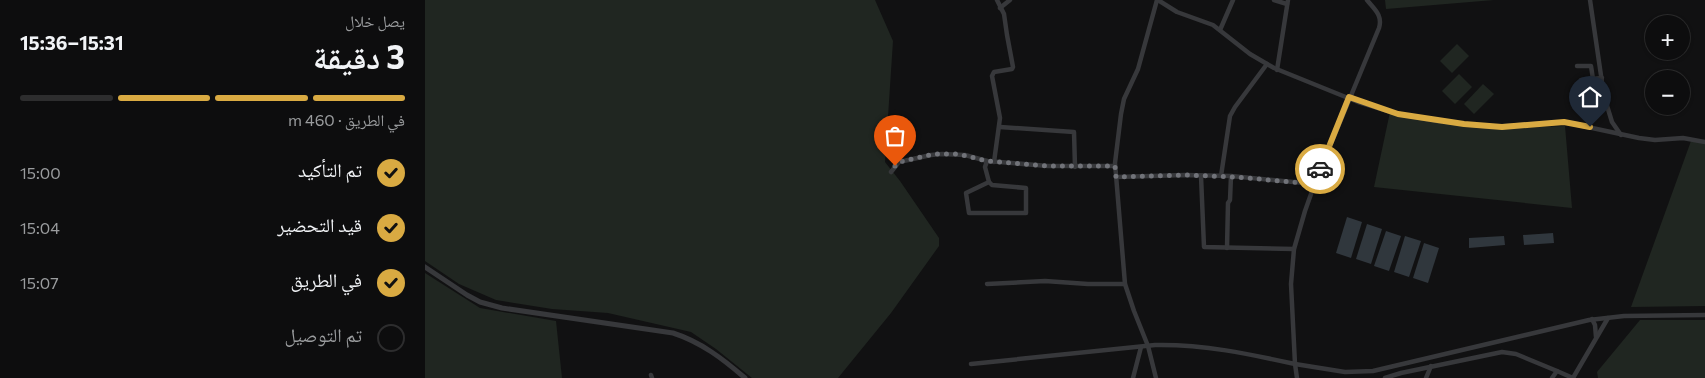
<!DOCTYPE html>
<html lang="ar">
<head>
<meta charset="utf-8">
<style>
  :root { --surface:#0d0d0e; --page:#1b1b1c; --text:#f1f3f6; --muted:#9a9c9e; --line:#2d2d2e; --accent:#d9aa42 }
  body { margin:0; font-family:Commissioner,"Noto Naskh Arabic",sans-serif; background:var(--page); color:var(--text); direction:rtl; height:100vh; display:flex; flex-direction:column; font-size:19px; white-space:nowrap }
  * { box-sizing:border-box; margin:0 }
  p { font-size:16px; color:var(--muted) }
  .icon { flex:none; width:28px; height:28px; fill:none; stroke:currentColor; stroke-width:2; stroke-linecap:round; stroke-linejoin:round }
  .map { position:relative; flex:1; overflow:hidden; direction:ltr }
  .details { display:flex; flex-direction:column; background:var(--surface); width:425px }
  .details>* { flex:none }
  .controls { position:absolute; left:1220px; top:15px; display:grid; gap:10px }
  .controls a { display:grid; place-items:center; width:45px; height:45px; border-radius:50%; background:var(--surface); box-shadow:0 1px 4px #0004,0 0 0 1px var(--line); font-size:25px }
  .pin { position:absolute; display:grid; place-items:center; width:42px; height:42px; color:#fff; margin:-51px -21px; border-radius:50% 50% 50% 0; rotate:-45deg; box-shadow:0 0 5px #0007 }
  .pin .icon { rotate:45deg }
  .courier { position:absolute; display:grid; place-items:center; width:50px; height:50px; margin:-25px; border:4px solid #d9aa42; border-radius:50%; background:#fff; color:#222; box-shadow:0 1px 6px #0007 }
  .summary em { font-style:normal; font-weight:700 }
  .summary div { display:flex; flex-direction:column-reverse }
  .summary { display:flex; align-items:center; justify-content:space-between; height:85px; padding:0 20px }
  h1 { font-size:32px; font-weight:700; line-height:38px }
  .bar { display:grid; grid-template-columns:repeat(4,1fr); gap:8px 5px; align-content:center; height:60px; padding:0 20px }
  .bar i { height:6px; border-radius:4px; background:var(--line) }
  .bar .selected { background:var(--accent) }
  .bar p { grid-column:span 4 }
  ol { padding:0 20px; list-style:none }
  li { display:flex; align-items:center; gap:15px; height:55px }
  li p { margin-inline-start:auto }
  li .icon { padding:5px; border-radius:50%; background:var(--accent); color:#111; stroke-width:4 }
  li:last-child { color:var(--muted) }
  li i { width:28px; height:28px; border:2px solid var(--line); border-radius:50% }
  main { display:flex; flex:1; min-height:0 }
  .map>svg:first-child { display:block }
  .green { fill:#202621 }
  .water { fill:#30373d }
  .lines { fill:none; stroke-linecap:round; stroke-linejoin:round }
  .minor { stroke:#37383b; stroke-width:4.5 }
  .tertiary { stroke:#37383b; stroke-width:5 }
  .done { stroke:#717379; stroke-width:5; stroke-dasharray:0 9 }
  .route { stroke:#d9aa42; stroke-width:6 }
</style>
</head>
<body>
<main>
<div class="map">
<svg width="1280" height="378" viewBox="0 0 1280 378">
  <rect width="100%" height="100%" fill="#111112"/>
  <g class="green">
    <polygon points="0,0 450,0 468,41 460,162 475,181 514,238 514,246 466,313 413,378 327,378 291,349 266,332 183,313 127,309 71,300 34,284 0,261"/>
    <polygon points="960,0 1069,0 961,9"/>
    <polygon points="1032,44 1044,56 1027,73 1015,61"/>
    <polygon points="1034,74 1047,87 1030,104 1017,91"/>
    <polygon points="1058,84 1069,94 1049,114 1039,104"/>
    <polygon points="965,112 1068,129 1140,126 1147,208 949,187"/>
    <polygon points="1266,141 1280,143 1280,306 1206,307"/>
    <polygon points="0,273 55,308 131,321 137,378 0,378"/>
    <polygon points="1215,320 1280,320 1280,378 1173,378 1172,372"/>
  </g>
  <g class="water">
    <polygon points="922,217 937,222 926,258 911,253"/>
    <polygon points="942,224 957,229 946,264 931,259"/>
    <polygon points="961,231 976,236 964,271 949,266"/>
    <polygon points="1128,233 1129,243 1099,245 1098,235"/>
    <polygon points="980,236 996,241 984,277 969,272"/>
    <polygon points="1079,236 1080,245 1044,248 1044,238"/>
    <polygon points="999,243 1014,248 1003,283 988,278"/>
  </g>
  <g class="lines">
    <g class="minor">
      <polyline points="733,0 752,12 788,25 825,54 849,68 933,102 973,114 1012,121 1066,127 1139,122 1214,138 1230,140 1258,138 1280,142"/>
      <polyline points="849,0 862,4"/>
      <polyline points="1165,0 1179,96 1187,122 1196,135"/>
      <polyline points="575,8 585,0"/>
      <polyline points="795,30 808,0"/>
      <polyline points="1152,66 1166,66 1168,79"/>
      <polyline points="852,70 863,0"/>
      <polyline points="1156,80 1177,78"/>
      <polyline points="575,127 649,132 650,167"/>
      <polyline points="562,161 560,167 564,182"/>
      <polyline points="569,162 575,118 567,76 569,72 587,69 588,67 582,35 579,14 572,0"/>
      <polyline points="466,172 474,162 506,155 517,154 540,155 562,161 623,166 690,166"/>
      <polyline points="776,176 779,247 869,249"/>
      <polyline points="796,176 805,116 810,107 842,64"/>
      <polyline points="691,177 760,175 806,176 889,184"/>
      <polygon points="564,182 567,185 601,188 601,213 544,213 541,193"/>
      <polyline points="802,248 803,203 805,200 806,176"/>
      <polyline points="562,284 620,281 663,284 700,284"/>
      <polyline points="1167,319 1170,325 1171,337"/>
      <path d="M546,364L730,345C778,344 824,354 870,364L866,284L869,249L880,211L891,180L954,28C958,15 949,9 942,0"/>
      <polyline points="226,375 227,378"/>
      <polyline points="708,378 716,347"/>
      <polyline points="731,378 723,346 709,311 700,284 690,163 696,114 699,99 713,69 732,0"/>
      <polyline points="872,378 870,364 920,372 948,371 1164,320 1199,316 1280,315"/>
      <polyline points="960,378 976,373 1077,352 1091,354 1132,371"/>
      <polyline points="1001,378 1006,366"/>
      <polyline points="1127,378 1132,371 1148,378"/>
      <polyline points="1148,378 1183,318"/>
    </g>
    <path class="tertiary" d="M0,267L42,295L55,302L77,308L248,333C276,342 298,359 320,378"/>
  </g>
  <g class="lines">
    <polyline class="done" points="470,166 474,162 509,154 533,154 562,161 622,166 690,166 691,177 760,175 810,177 890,184 895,169"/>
    <polyline class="route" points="895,169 924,97 973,114 1039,124 1077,127 1139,122 1165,127"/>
  </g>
</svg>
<div class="controls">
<a>+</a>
<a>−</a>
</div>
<div class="pin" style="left:470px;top:166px;background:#ea580c"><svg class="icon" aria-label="bag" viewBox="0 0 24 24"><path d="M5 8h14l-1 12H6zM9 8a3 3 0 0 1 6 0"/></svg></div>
<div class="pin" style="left:1165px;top:127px;background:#1f2937"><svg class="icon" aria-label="home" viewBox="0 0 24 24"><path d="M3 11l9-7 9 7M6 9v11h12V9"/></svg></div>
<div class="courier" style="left:895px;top:169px"><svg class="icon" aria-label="car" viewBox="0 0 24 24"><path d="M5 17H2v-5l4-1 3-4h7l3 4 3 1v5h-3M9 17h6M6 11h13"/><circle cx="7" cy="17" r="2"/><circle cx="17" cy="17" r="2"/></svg></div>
</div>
<section class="details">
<div class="summary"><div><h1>3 دقيقة</h1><p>يصل خلال</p></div><em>15:31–15:36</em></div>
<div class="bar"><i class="selected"></i><i class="selected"></i><i class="selected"></i><i></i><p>في الطريق · 460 m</p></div>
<ol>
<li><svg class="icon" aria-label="check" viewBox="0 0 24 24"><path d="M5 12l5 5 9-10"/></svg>تم التأكيد<p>15:00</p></li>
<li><svg class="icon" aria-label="check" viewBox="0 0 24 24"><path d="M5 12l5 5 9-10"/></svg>قيد التحضير<p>15:04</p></li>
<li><svg class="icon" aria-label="check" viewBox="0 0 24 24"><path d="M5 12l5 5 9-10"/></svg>في الطريق<p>15:07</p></li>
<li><i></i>تم التوصيل</li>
</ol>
</section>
</main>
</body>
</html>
